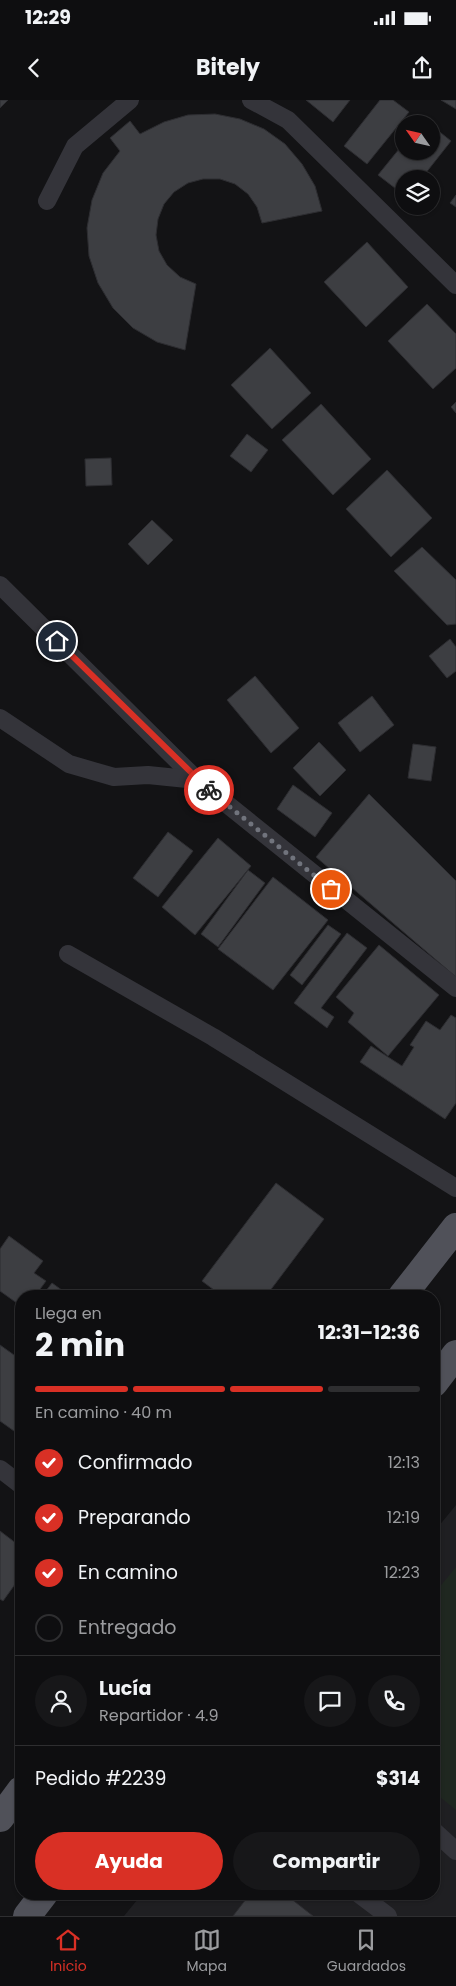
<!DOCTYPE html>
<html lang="es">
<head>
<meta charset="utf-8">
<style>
  :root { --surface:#0e0e10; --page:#171719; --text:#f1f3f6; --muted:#9b9c9f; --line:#2e2e30; --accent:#d93025 }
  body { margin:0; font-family:Poppins,sans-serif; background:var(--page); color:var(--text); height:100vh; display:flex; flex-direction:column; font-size:19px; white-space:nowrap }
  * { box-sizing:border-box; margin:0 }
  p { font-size:16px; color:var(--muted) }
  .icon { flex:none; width:28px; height:28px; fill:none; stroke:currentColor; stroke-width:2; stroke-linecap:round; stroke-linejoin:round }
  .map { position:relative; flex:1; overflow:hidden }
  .details { position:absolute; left:15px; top:1190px; width:425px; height:610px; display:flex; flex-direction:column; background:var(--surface); border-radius:20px; box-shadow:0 1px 4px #0004,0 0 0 1px var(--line) }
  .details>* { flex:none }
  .needle { width:32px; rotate:304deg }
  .controls { position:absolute; left:395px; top:15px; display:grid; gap:10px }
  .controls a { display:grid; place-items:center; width:45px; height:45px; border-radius:50%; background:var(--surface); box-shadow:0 1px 4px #0004,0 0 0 1px var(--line); font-size:25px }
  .pin { position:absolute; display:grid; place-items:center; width:42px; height:42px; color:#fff; margin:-21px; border:2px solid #fff; border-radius:50%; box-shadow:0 1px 5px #0007 }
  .courier { position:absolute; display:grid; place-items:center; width:50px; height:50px; margin:-25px; border:4px solid #d93025; border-radius:50%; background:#fff; color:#222; box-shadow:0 1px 6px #0007 }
  .overview em { font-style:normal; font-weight:700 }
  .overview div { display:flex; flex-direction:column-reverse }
  .overview { display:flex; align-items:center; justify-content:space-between; height:85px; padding:0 20px }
  h1 { font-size:32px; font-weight:700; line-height:38px }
  .bar { display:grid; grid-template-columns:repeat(4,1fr); gap:8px 5px; align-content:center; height:60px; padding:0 20px }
  .bar i { height:6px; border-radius:4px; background:var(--line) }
  .bar .active { background:var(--accent) }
  .bar p { grid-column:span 4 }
  .line { display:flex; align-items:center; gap:12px; padding:0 20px; border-top:1px solid var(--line) }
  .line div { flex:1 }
  .round { display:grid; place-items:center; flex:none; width:52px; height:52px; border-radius:26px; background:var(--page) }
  ol { padding:0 20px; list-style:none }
  li { display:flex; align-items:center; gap:15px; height:55px }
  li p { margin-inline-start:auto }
  li .icon { padding:5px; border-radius:50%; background:var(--accent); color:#fff; stroke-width:4 }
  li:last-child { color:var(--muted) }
  li i { width:28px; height:28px; border:2px solid var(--line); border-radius:50% }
  .cta { display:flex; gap:10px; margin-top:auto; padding:10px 20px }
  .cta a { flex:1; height:58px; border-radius:30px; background:var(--accent); color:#fff; font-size:20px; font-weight:700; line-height:58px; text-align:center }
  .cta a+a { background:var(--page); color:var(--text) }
  .status { display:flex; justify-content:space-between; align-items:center; height:35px; padding:0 25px; background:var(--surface); direction:ltr }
  .status svg { height:14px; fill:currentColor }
  header { display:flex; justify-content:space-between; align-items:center; height:65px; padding:0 20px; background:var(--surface); font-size:22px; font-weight:700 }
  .tabs { display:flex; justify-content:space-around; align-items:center; height:70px; border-top:1px solid var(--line); background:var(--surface); font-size:14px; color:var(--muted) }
  .tabs a { display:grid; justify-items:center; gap:2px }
  .tabs .active { color:var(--accent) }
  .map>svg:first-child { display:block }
  .built { fill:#1f1f22 }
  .green { fill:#1f2720 }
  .building { fill:#3d3e42; stroke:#2d2d31 }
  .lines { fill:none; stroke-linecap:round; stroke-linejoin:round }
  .lane { stroke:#34343a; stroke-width:18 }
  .primary { stroke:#505159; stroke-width:28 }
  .done { stroke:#71747d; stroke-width:5; stroke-dasharray:0 9 }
  .route { stroke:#d93025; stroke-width:6 }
</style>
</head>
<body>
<div class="status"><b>12:29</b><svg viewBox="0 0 49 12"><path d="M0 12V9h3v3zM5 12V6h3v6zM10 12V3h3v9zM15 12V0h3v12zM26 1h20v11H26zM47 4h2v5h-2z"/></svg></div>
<header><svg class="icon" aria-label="back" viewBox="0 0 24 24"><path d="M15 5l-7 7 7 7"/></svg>Bitely<svg class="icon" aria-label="share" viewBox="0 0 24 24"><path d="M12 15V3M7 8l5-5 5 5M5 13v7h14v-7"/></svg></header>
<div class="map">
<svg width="456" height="1816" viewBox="0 0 456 1816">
  <rect width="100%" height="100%" fill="#131315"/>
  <polygon class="built" points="456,1405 456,1816 124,1816 142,1794 434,1794 434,1432"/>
  <polygon class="green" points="456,1467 456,1710 434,1692 434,1494"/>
  <g class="building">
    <polygon points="0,0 8,0 0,8"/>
    <polygon points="306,0 350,0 333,22"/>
    <polygon points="380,0 393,0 409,12 367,64 344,46"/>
    <polygon points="441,0 456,0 456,9"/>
    <polygon points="215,14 240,19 264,29 285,44 302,64 315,86 322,111 262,123 257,107 248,94 235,84 220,79 203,79 188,83 174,92 164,104 158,119 156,135 159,151 167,165 180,177 196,184 185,250 157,242 133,228 113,208 98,183 89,156 87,128 92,100 103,73 120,51 110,38 130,21 140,34 164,22 188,15"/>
    <polygon points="423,18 430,24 419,24"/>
    <polygon points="431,25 451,41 421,79 404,79 404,95 378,75 404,43 404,51 431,51"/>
    <polygon points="456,95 456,107 450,103"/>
    <polygon points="367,142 408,187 366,227 324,182"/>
    <polygon points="427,204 456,234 456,268 433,289 388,241"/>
    <polygon points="270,248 311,293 272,329 231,285"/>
    <polygon points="456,302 456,313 451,307"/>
    <polygon points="321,304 371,359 333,395 282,340"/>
    <polygon points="247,334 268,350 251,372 230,356"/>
    <polygon points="111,358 112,385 86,386 85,359"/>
    <polygon points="387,370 432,418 391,457 346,409"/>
    <polygon points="152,420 173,440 148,465 128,444"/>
    <polygon points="422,447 456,480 456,524 447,525 394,471"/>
    <polygon points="450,539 456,547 456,571 447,578 429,556"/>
    <polygon points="255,576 299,628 271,653 227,600"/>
    <polygon points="372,596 394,625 360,652 338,623"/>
    <polygon points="319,642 346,670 320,696 293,668"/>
    <polygon points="413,644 436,647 431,681 408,678"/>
    <polygon points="293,685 332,713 315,737 277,709"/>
    <polygon points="369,694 456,781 456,877 316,757"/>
    <polygon points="168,732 193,751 158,797 133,778"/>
    <polygon points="218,738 251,766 195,835 162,807"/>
    <polygon points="248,770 265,783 218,847 201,834"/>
    <polygon points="273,777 328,820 273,890 218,849"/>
    <polygon points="328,825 341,834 302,885 290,875"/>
    <polygon points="347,833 367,848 321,908 334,917 327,928 294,903"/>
    <polygon points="379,845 439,895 388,956 348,922 354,913 336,897"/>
    <polygon points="451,915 456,918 456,1003 445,1019 360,962 371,946 402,966 414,947 410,945 426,921 440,930"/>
    <polygon points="276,1083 324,1119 266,1196 222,1196 202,1181"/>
    <polygon points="9,1136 43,1161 34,1173 46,1181 35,1196 21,1196 21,1206 0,1191 0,1149"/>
    <polygon points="52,1183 70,1196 42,1196"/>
    <polygon points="21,1225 21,1240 14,1235"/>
    <polygon points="0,1245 21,1260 21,1336 0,1321"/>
    <polygon points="0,1431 21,1447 21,1476 3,1501 0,1499"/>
    <polygon points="21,1508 21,1521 15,1516"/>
    <polygon points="250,1794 285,1794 313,1816 233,1816"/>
  </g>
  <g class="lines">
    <g class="lane">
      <polyline points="251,0 288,20 456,185"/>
      <polyline points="47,101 75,46 130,0"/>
      <polyline points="0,485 197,680 456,888"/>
      <polyline points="0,618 69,664 114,677 148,675 197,680"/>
      <polyline points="68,854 213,937 456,1088"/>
      <polyline points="0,1369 21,1385"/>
      <polyline points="434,1731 456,1751"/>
      <polyline points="359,1794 388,1816"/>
    </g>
    <g class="primary">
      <polyline points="402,1196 456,1127"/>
      <polyline points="434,1283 456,1254"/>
      <polyline points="0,1718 21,1690"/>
      <polyline points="27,1816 44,1794"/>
    </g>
  </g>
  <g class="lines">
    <polyline class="done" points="209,690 331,789"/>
    <polyline class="route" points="57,541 209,690"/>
  </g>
</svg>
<div class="controls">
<a><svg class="needle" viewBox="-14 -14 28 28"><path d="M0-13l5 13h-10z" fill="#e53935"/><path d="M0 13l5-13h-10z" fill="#9b9c9f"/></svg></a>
<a><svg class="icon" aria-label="layers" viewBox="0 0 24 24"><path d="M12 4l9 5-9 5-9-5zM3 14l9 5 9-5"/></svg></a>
</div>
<div class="pin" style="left:331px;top:789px;background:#ea580c"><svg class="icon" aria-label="bag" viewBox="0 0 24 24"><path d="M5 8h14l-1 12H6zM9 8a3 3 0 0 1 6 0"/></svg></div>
<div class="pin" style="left:57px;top:541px;background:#1f2937"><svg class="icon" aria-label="home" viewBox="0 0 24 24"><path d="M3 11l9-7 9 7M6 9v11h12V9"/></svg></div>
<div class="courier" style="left:209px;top:690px"><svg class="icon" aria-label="bike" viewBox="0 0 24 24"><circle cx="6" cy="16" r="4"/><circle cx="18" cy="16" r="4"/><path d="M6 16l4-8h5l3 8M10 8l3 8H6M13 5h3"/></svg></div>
<section class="details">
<div class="overview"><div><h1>2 min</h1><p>Llega en</p></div><em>12:31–12:36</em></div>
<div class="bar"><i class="active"></i><i class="active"></i><i class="active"></i><i></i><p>En camino · 40 m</p></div>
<ol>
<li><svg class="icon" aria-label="check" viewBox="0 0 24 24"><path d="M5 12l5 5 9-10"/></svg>Confirmado<p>12:13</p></li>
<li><svg class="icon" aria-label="check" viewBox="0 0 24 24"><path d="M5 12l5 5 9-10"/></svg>Preparando<p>12:19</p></li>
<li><svg class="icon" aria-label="check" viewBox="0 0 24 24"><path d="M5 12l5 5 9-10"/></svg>En camino<p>12:23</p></li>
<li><i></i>Entregado</li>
</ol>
<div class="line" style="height:90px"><a class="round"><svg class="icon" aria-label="person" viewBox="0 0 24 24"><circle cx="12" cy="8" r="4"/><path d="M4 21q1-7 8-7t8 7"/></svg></a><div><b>Lucía</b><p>Repartidor · 4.9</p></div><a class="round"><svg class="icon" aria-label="chat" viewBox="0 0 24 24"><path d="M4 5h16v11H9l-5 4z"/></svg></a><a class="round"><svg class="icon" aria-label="phone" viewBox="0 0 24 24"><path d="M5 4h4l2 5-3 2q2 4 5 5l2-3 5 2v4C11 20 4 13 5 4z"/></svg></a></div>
<div class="line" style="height:65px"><div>Pedido #2239</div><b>$314</b></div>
<div class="cta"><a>Ayuda</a><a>Compartir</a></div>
</section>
</div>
<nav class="tabs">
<a class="active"><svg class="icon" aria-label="home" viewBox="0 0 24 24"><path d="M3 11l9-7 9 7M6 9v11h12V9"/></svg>Inicio</a>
<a><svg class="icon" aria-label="map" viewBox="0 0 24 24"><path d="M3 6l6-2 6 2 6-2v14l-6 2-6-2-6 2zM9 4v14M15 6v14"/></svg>Mapa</a>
<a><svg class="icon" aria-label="saved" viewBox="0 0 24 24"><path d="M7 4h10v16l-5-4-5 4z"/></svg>Guardados</a>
</nav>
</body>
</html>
